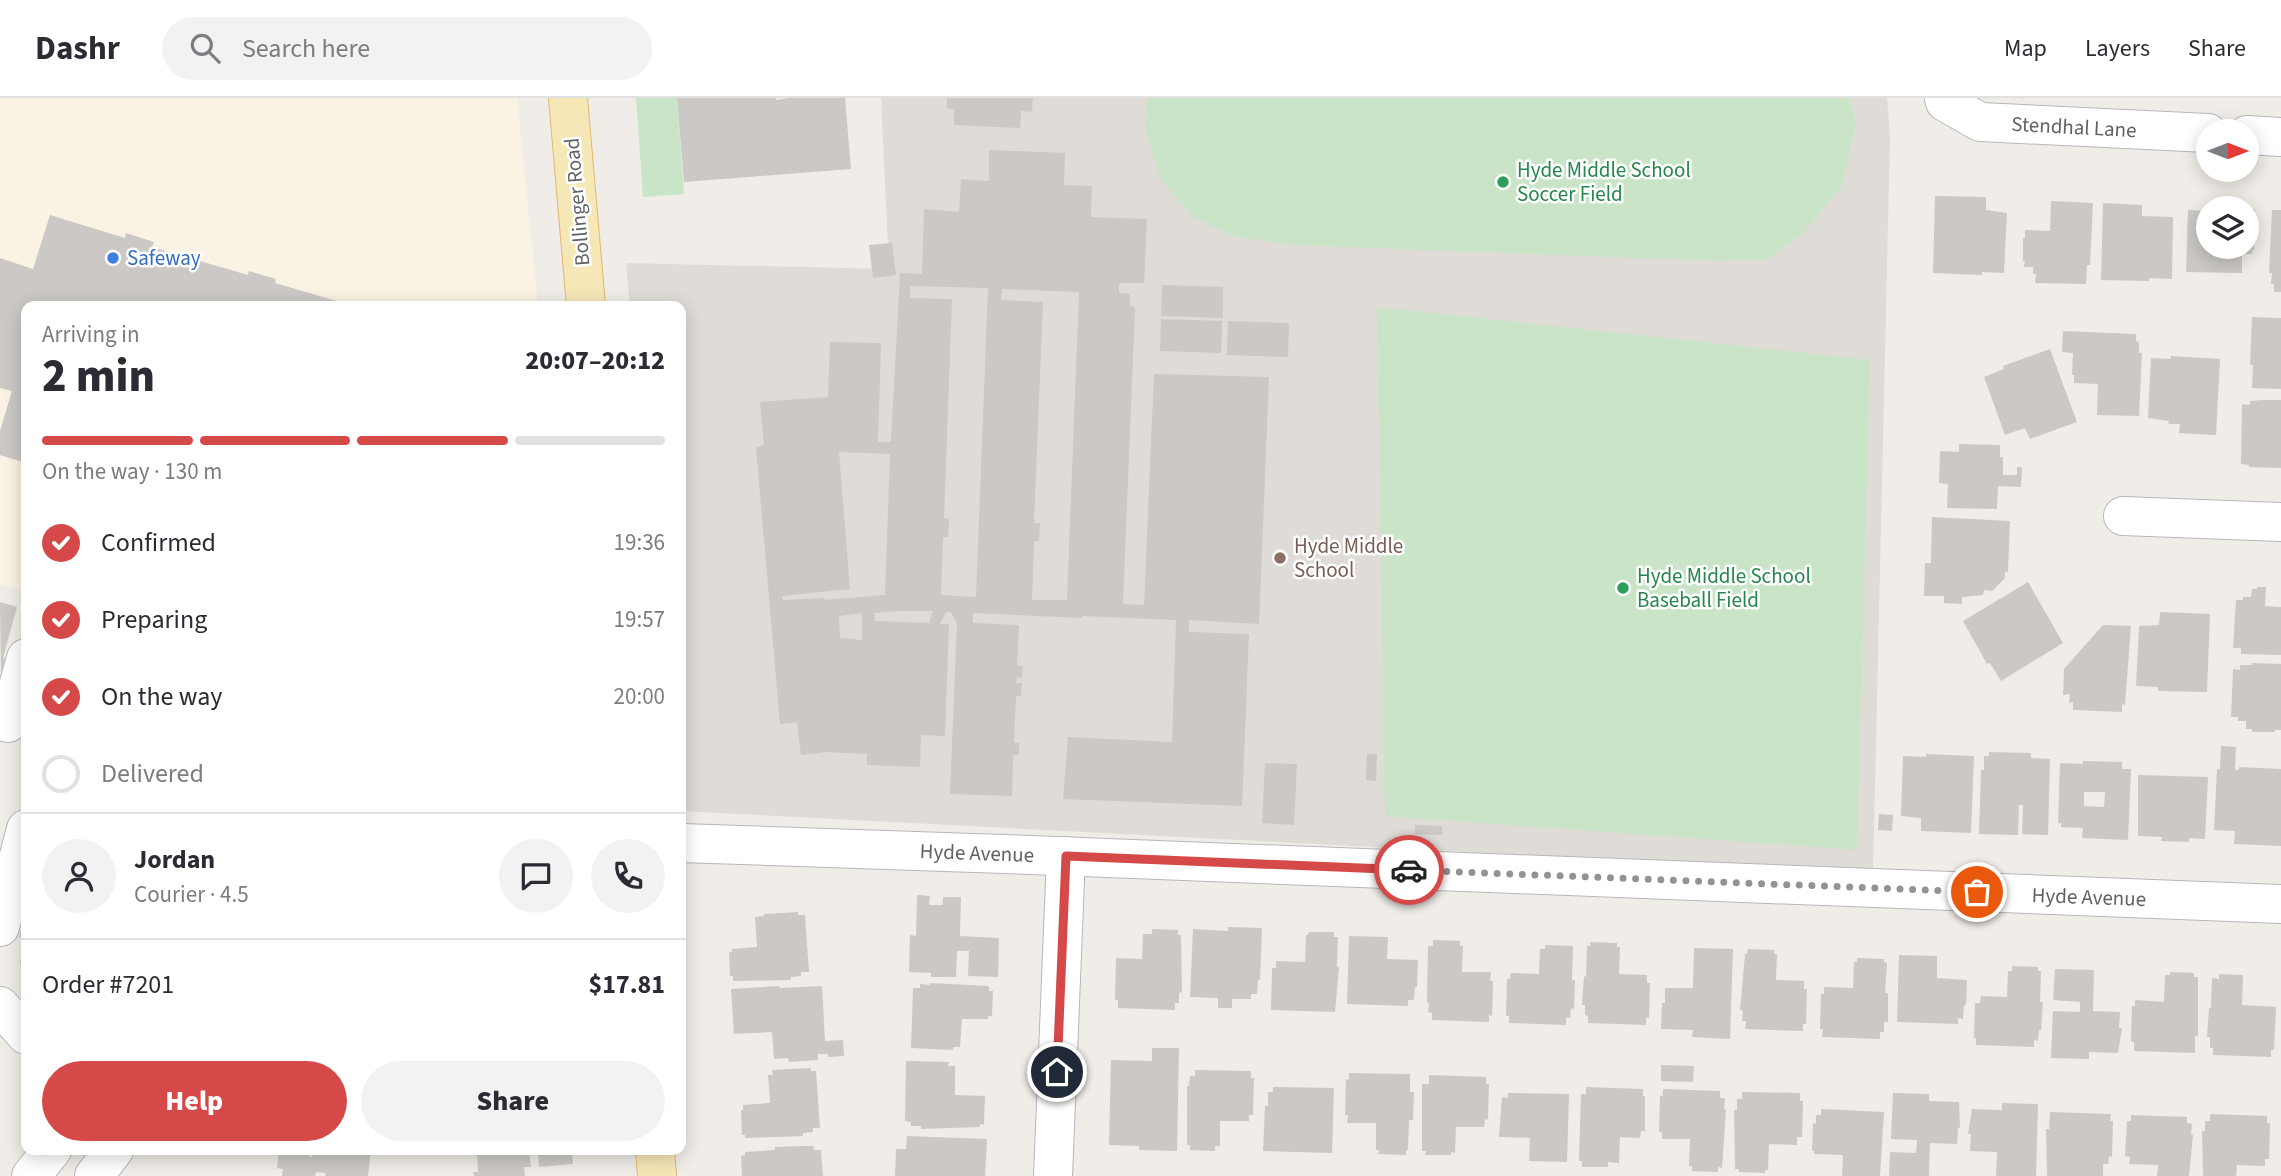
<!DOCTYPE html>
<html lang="en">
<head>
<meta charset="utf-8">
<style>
  :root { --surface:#fff; --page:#f2f2f3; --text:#2b2b33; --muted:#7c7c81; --line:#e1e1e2; --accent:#d54949 }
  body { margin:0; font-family:"Source Sans 3",sans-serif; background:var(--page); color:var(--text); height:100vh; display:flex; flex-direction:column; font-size:26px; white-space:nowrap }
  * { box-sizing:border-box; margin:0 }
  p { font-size:23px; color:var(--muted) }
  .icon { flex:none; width:38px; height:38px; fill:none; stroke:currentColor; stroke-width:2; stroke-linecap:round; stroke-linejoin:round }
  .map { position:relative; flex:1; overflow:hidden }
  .side { position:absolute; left:21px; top:203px; width:665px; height:854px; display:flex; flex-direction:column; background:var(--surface); border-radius:14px; box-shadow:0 4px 18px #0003 }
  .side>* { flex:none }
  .needle { width:46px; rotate:90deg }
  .fabs { position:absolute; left:2196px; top:21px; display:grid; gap:14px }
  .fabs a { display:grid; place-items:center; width:63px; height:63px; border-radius:50%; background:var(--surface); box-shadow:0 4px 18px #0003; font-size:35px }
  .pin { position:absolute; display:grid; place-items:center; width:60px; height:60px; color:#fff; margin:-30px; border:4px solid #fff; border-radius:50%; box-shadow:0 2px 7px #0007 }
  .courier { position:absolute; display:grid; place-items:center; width:70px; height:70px; margin:-35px; border:5px solid #d54949; border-radius:50%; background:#fff; color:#222; box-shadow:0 2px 9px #0007 }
  .overview em { font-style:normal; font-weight:800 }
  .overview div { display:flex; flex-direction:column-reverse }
  .overview { display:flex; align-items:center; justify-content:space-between; height:119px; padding:0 21px }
  h1 { font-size:46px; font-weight:800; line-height:52px }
  .bar { display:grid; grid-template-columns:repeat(4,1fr); gap:10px 7px; align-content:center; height:84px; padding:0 21px }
  .bar i { height:9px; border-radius:5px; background:var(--line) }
  .bar .current { background:var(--accent) }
  .bar p { grid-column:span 4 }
  .line { display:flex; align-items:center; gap:18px; padding:0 21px; border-top:2px solid var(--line) }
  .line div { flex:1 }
  .round { display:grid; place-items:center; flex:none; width:74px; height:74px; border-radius:37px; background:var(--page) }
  ol { padding:0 21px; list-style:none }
  li { display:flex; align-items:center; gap:21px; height:77px }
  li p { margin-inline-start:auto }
  li .icon { padding:7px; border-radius:50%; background:var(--accent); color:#fff; stroke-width:4 }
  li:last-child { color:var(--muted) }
  li i { width:38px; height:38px; border:4px solid var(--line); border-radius:50% }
  .primary-button { display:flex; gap:14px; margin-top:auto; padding:14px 21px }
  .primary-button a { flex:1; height:80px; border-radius:42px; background:var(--accent); color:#fff; font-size:28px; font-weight:800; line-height:80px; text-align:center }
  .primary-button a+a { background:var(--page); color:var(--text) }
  header { display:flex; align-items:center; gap:42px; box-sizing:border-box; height:98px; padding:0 35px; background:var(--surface); border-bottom:2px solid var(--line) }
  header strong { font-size:33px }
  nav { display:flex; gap:38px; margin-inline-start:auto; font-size:24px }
  .search { width:490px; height:63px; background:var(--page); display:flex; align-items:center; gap:18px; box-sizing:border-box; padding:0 24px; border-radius:38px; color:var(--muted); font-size:26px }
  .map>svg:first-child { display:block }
  .commercial { fill:#faf3e3 }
  .education { fill:#dfdcd7 }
  .green { fill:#cae4c8 }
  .building { fill:#cbc8c5; fill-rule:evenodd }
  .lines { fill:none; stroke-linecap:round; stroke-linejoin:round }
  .minor-casing { stroke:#b5b8bb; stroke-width:40 }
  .major-casing { stroke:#e1b870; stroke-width:40 }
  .minor { stroke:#fff; stroke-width:38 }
  .major { stroke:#f6e7b7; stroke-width:38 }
  .done { stroke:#929394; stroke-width:7; stroke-dasharray:0 12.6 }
  .route { stroke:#d54949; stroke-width:9 }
  .leisure-dot { fill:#2e9e5b; stroke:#fff; stroke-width:2.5 }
  .shop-dot { fill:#3f7fe0; stroke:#fff; stroke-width:2.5 }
  .education-dot { fill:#8d6e63; stroke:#fff; stroke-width:2.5 }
  .labels { text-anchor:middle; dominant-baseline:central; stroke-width:5; stroke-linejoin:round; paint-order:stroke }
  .street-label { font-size:21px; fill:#606366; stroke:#fff }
  .leisure-label { font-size:21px; fill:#27864d; stroke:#fff; text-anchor:start }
  .shop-label { font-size:21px; fill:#366cbe; stroke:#fff; text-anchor:start }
  .education-label { font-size:21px; fill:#785e54; stroke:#fff; text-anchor:start }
</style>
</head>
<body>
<header>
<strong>Dashr</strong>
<div class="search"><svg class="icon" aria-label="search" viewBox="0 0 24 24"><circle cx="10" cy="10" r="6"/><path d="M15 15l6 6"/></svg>Search here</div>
<nav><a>Map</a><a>Layers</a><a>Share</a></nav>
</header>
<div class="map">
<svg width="2281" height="1078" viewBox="0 0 2281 1078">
  <rect width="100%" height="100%" fill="#f0ede8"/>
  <polygon class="commercial" points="0,0 517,0 538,208 26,208 26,494 0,486"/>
  <polygon class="education" points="881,0 1887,0 1890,39 1873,775 681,713 681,208 630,208 626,165 889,171"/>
  <g class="green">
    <polygon points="636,0 677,0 684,96 643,99"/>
    <polygon points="1147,0 1849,0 1856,25 1842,88 1802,136 1767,161 1721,163 1293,147 1233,138 1194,119 1160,80 1145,31"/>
    <polygon points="1377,209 1870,262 1857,752 1385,718"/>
  </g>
  <g class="building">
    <polygon points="677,0 776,0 776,2 789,0 845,0 851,71 684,84"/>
    <polygon points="947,0 1033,0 1032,14 1021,13 1020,30 954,27 954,11 947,10"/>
    <path d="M989,52L1065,55L1064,87L1092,88L1091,119L1147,121L1144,185H1119V195L1130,196V208L1135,209L1123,506L1144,507L1154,276L1269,279L1259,526L1189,522V534L1249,536L1242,708L1063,701L1068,639L1172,644L1176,522L1082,518V520L973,515V525L1019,527L1017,568H1023L1022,580L1017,579L1016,585H1022L1021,598H1016L1014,645H1019V657H1013L1012,698L950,696L957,525L951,514H946L940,526H949L945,638L921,637L920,669L867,667V656L826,654L801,657L797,624L780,626L756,350L764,347L760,304L828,299L830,244L881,245L878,344H891L900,175L922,176L924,111L959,114L961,81L989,83ZM910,188L988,190L976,499L941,497L943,439H948L949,421L944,420L952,201L910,200ZM1002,191L1079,194L1067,502H1032L1034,443H1039L1040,425H1034L1043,204L1001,202ZM839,354L890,356L885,497L824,502V500L783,502L782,498L850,491ZM898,513H933L929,525L874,523L875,515ZM862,515V542L840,540L839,518Z"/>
    <polygon points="1935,98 1986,99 1986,112 2007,115 2004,175 1982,174 1982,177 1933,175"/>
    <polygon points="2051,103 2093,105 2090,167 2087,167 2086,186 2035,185 2036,176 2033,176 2033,169 2024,169 2025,163 2023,163 2023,140 2025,140 2025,132 2050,133"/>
    <polygon points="2103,105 2142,107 2142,118 2173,119 2172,181 2149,180 2149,183 2101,182"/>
    <polygon points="2247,111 2255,111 2254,152 2252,152 2252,156 2242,156 2242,175 2186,174 2188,112 2208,113 2208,149 2247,149"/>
    <polygon points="2272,112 2281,112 2281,194 2274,194 2274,186 2271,186 2272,175 2269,175"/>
    <polygon points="50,117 125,140 126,135 154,144 152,149 248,177 249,173 276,181 275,185 354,208 26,208 26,365 0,357 0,333 12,293 0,290 0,160 33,171"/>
    <polygon points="892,145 896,177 873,180 869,147"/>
    <polygon points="1162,187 1223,189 1223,220 1161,218"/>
    <polygon points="2252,219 2281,220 2281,291 2252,290 2253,267 2250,267"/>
    <polygon points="1161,221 1222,223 1221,255 1160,253"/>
    <polygon points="1228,223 1289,225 1288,259 1227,257"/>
    <polygon points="2063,233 2136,236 2136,243 2139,244 2139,255 2142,255 2139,318 2097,317 2098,286 2074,285 2074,277 2072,277 2073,255 2062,254"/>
    <polygon points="2050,251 2077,324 2030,341 2025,330 2005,337 1984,279 2004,271 2003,268"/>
    <polygon points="2171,258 2220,261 2216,337 2179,335 2180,326 2168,326 2169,323 2148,320 2151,260 2171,261"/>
    <polygon points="2262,302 2281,302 2281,370 2249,369 2249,367 2241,366 2242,306 2250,307 2250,303"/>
    <polygon points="1959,346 2000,347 2000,359 2003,359 2003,377 2017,377 2017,369 2022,369 2021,389 1998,388 1997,411 1947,410 1948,386 1939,385 1940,353 1959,354"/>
    <polygon points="1932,419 2010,423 2008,474 2005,474 2005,480 1992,493 1984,492 1983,497 1962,499 1962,506 1944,505 1944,498 1924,498 1925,465 1931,465"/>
    <polygon points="2028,484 2063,545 2001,583 1990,565 1987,566 1963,523"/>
    <polygon points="2257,489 2266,489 2265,508 2281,509 2281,557 2241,556 2241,550 2233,550 2236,502 2243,502 2243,499 2251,499 2252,491 2257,491"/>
    <polygon points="0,504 17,509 3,560 5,561 1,576"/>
    <polygon points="2160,514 2210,516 2207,594 2158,593 2158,589 2136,588 2139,528 2159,527"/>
    <polygon points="2103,527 2131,528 2125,607 2122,606 2122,614 2073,612 2073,604 2069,605 2070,596 2063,597 2064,571"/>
    <polygon points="2252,565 2281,566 2281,632 2275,632 2275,634 2252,634 2252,631 2246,631 2246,623 2238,623 2238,619 2231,619 2233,571 2240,572 2240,567 2252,567"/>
    <polygon points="2221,648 2236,649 2235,672 2239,672 2239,669 2281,671 2281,748 2234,746 2235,733 2214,732 2217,671 2220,671"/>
    <polygon points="1989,654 2031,655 2031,660 2050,661 2048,737 2022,736 2023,707 2019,707 2018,737 1979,736 1981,672 1984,672 1984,658 1989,658"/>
    <polygon points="1367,656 1377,656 1376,683 1366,682"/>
    <polygon points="1926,656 1974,658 1971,735 1921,733 1921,720 1901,718 1903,658 1926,659"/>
    <path d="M2083,663L2122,664V671H2131L2128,742L2082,740L2083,730L2061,729V725H2058L2060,665L2083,666ZM2084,694H2105L2104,709L2084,708Z"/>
    <polygon points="1265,665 1297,666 1294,727 1262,725"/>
    <polygon points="2138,677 2208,679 2205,741 2189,740 2189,744 2161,743 2162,739 2138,738"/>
    <polygon points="1879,716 1893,717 1892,733 1878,732"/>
    <polygon points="1415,727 1442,728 1442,737 1415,736"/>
    <polygon points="917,797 930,798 929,807 943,807 943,799 961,799 960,838 999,840 998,879 968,878 969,853 957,853 956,879 931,879 931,875 909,874 910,837 916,838"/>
    <polygon points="798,814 798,817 805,817 809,874 801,874 801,878 791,879 791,882 733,883 733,878 730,878 729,854 732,854 732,851 757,849 755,819 764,818 764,816"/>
    <polygon points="26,815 26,841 19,839"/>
    <polygon points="1228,829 1262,830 1260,882 1258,882 1257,896 1251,896 1251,901 1232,901 1232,910 1218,910 1218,900 1190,899 1193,831 1228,833"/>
    <polygon points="1152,831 1178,832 1178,837 1181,837 1182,895 1179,894 1179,905 1175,905 1175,912 1118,910 1118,902 1115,902 1116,860 1142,861 1143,836 1152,836"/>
    <polygon points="1309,834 1334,834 1334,839 1338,839 1337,869 1339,869 1335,914 1271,912 1272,870 1276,870 1276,863 1305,864 1306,837 1308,837"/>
    <polygon points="1349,838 1388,839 1387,861 1418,862 1417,889 1415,889 1414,902 1408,902 1408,908 1347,906"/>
    <polygon points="1433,842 1460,843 1460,848 1463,848 1462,874 1491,874 1490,883 1493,883 1492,918 1489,917 1489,924 1432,922 1432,915 1428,914 1429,905 1427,904 1428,848 1433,848"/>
    <polygon points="1590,844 1617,845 1617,849 1620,849 1619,876 1647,877 1647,885 1650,885 1649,920 1646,920 1646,927 1588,925 1588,918 1585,917 1585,907 1582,907 1584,878 1586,879 1587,848 1590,848"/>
    <polygon points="26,845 26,867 20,865"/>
    <polygon points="1545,847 1573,848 1572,882 1575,882 1574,911 1571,910 1570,920 1566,920 1566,927 1509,925 1509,918 1506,918 1507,881 1510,881 1511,875 1539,876 1540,851 1545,851"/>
    <polygon points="1694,850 1733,851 1730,941 1692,939 1693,932 1661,931 1662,905 1665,905 1665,890 1693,890"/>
    <polygon points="1748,851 1774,852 1774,856 1777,856 1776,882 1804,883 1804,891 1807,891 1806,926 1803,926 1803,933 1745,931 1746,923 1742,923 1743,913 1740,912 1745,856 1747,856"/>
    <polygon points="1899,857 1937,858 1937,880 1967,882 1966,907 1964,907 1963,921 1958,920 1958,926 1897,924"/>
    <polygon points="1857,860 1884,861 1884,864 1887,865 1885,895 1888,895 1888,924 1884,924 1884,934 1880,934 1880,941 1822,939 1823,931 1820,931 1821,896 1824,896 1824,889 1853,890 1854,864 1857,864"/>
    <polygon points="2012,868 2038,869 2038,873 2041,873 2040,904 2043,904 2041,932 2039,932 2038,943 2034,942 2034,949 1976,947 1976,940 1974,940 1975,905 1980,905 1981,898 2007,899 2008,873 2012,873"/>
    <polygon points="2055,871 2094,872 2093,913 2120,914 2119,930 2122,930 2118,955 2089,954 2089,961 2051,960 2053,913 2080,914 2080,904 2053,902"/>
    <polygon points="2170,874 2194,875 2194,879 2198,879 2198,938 2195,938 2195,955 2134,953 2134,944 2131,944 2132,908 2135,908 2135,902 2164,904 2165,877 2170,877"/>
    <polygon points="2219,876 2243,877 2242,907 2276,909 2274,952 2271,952 2271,959 2213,957 2213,950 2210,950 2210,939 2207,939 2209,910 2211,910 2212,880 2219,881"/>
    <polygon points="930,885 989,888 989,893 993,893 992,918 988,918 988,921 962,921 960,949 953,949 953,952 911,950 913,890 920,890 920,886 930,887"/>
    <polygon points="779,888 780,890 822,888 825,943 843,942 844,958 828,959 828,956 818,956 818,962 789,964 788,960 774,961 772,934 734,936 731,891"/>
    <polygon points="1152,950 1179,950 1177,1053 1139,1052 1139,1048 1109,1047 1111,962 1152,963"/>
    <polygon points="906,963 949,964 948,968 955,968 955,997 985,998 984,1027 980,1026 980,1029 921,1031 921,1028 911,1028 911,1024 905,1023"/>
    <polygon points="1661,967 1694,968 1693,984 1661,983"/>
    <polygon points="811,970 811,973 816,973 820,1030 813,1030 813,1034 803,1035 803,1038 745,1040 745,1037 742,1037 741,1012 743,1012 743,1007 770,1005 768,977 773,977 772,972"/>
    <polygon points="1195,972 1251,973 1251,980 1254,980 1253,1017 1249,1017 1249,1023 1220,1023 1220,1048 1215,1048 1215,1053 1190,1052 1190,1047 1187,1047 1187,988 1189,988 1190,978 1195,978"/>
    <polygon points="1349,975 1410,976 1410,994 1414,994 1413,1022 1409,1022 1408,1052 1406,1052 1406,1057 1378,1056 1379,1052 1376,1052 1376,1025 1347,1025 1348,1017 1345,1017 1346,981 1349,982"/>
    <polygon points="1429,977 1486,979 1486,986 1489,986 1488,1022 1485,1021 1484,1029 1456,1029 1455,1055 1451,1054 1451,1057 1425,1057 1426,1053 1422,1053 1422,986 1429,986"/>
    <polygon points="1273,989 1334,990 1332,1055 1263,1053 1265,1008 1268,1008 1268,994 1273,994"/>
    <polygon points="1586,989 1643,991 1643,998 1645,998 1645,1033 1641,1033 1640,1040 1620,1039 1619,1065 1608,1064 1608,1069 1582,1069 1582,1063 1579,1063 1581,996 1586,996"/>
    <polygon points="1663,991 1720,993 1720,1000 1725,1000 1724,1011 1726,1011 1722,1070 1718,1069 1718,1074 1692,1073 1692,1068 1689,1068 1690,1041 1662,1041 1662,1034 1659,1034 1660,998 1663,998"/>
    <polygon points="1742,994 1800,995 1800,1003 1803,1003 1802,1039 1797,1039 1797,1047 1769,1046 1768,1072 1765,1072 1765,1075 1739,1074 1739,1071 1735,1071 1734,1012 1737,1012 1737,1001 1742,1001"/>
    <polygon points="1508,995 1569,996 1567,1064 1529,1063 1530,1040 1499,1039 1502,999 1508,1000"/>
    <polygon points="1893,995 1929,996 1929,1003 1959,1004 1960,1030 1958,1030 1957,1046 1930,1045 1929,1078 1889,1078 1890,1054 1916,1055 1917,1042 1891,1041"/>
    <polygon points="2002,1005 2038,1006 2036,1078 1996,1078 1997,1054 1970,1053 1971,1036 1968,1036 1972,1011 2002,1012"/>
    <polygon points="1821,1011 1884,1014 1880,1078 1842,1078 1843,1057 1814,1056 1814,1053 1812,1053 1813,1025 1816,1026 1816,1017 1821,1017"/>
    <polygon points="2050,1014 2111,1016 2110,1023 2113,1023 2112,1059 2109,1058 2108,1066 2103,1066 2103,1078 2047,1078 2046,1031 2049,1031"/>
    <polygon points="2210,1016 2267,1018 2267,1025 2270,1025 2269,1061 2265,1061 2265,1068 2237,1067 2236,1078 2203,1078 2202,1033 2205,1033 2205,1023 2210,1023"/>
    <polygon points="2131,1017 2187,1019 2187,1025 2192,1026 2191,1037 2193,1037 2189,1078 2157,1078 2158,1067 2129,1066 2130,1059 2125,1058 2127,1023 2131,1023"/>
    <polygon points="907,1038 987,1041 985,1078 895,1078 896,1051 906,1051"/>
    <polygon points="802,1048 813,1048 814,1052 821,1052 823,1078 742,1078 741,1058 745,1057 745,1054 775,1052 775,1049"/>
    <polygon points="279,1052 309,1055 309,1058 312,1059 313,1052 371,1052 368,1078 325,1078 326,1075 316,1074 315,1078 282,1078 283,1071 277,1070"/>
    <polygon points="473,1052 572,1052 573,1066 539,1069 538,1054 529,1055 531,1069 524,1069 525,1078 474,1078 473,1074 478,1074 477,1057 473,1057"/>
  </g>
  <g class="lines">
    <g class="minor-casing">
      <g id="minor">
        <polyline points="1944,0 1945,4 1980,24 2208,35"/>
        <polyline points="2247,37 2281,39"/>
        <polyline points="2123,418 2281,424"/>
        <polyline points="8,625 26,560"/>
        <polyline points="681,745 1031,757 2281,806"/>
        <polyline points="0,829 26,731"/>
        <polyline points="0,908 26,937"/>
        <polyline points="31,1078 52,1052"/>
        <polyline points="94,1078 114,1052"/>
        <polyline points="1053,1078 1066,758"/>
      </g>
    </g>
    <g class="major-casing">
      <g id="major">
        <polyline points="568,0 586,208"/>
        <polyline points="655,1052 657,1078"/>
      </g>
    </g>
    <use href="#minor" class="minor"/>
    <use href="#major" class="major"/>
  </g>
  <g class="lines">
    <polyline class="done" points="1409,772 1977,794"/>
    <polyline class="route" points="1057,974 1066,758 1409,772"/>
  </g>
  <g class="leisure-dot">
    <circle cx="1503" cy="84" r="7"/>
    <circle cx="1623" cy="490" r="7"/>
  </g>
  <circle class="shop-dot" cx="113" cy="160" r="7"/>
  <circle class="education-dot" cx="1280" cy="460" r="7"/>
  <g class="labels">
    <g class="street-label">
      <text transform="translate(2074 29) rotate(3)">Stendhal Lane</text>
      <text transform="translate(577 104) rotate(-95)">Bollinger Road</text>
      <text transform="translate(977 755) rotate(2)">Hyde Avenue</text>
      <text transform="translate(2089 799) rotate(2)">Hyde Avenue</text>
    </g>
    <g class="leisure-label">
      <text x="1517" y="72">Hyde Middle School<tspan x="1517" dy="24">Soccer Field</tspan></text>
      <text x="1637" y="478">Hyde Middle School<tspan x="1637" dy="24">Baseball Field</tspan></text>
    </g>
    <g class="shop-label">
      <text x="127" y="160">Safeway</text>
    </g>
    <g class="education-label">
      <text x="1294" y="448">Hyde Middle<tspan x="1294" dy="24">School</tspan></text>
    </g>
  </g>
</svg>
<div class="fabs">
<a><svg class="needle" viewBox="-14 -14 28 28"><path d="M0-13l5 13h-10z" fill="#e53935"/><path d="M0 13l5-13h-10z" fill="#7c7c81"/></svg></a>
<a><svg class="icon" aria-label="layers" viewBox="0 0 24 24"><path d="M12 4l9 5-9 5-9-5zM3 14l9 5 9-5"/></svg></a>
</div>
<div class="pin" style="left:1977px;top:794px;background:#ea580c"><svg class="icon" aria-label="bag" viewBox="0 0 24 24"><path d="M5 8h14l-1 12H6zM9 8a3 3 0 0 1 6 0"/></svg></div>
<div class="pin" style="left:1057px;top:974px;background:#1f2937"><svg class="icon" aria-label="home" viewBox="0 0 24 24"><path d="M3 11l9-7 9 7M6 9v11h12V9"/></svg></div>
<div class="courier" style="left:1409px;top:772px"><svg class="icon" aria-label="car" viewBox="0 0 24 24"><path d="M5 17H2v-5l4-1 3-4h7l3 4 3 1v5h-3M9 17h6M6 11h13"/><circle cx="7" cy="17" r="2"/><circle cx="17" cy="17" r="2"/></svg></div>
<section class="side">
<div class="overview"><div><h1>2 min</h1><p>Arriving in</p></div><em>20:07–20:12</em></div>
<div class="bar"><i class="current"></i><i class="current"></i><i class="current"></i><i></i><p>On the way · 130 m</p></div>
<ol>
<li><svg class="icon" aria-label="check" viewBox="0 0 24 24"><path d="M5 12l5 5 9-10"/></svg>Confirmed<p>19:36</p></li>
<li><svg class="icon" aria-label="check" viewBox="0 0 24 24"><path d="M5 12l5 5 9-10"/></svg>Preparing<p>19:57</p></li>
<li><svg class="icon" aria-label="check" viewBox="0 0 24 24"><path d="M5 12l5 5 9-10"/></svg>On the way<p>20:00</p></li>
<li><i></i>Delivered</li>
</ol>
<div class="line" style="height:126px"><a class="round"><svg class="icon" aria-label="person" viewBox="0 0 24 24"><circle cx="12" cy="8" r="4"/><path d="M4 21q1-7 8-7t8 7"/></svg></a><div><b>Jordan</b><p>Courier · 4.5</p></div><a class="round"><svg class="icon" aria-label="chat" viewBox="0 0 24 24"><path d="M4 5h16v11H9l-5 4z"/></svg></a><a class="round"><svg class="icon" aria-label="phone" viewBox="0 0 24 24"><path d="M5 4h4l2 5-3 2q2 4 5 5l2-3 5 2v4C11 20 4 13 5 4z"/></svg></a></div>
<div class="line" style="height:91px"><div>Order #7201</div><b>$17.81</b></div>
<div class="primary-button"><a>Help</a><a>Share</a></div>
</section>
</div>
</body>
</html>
